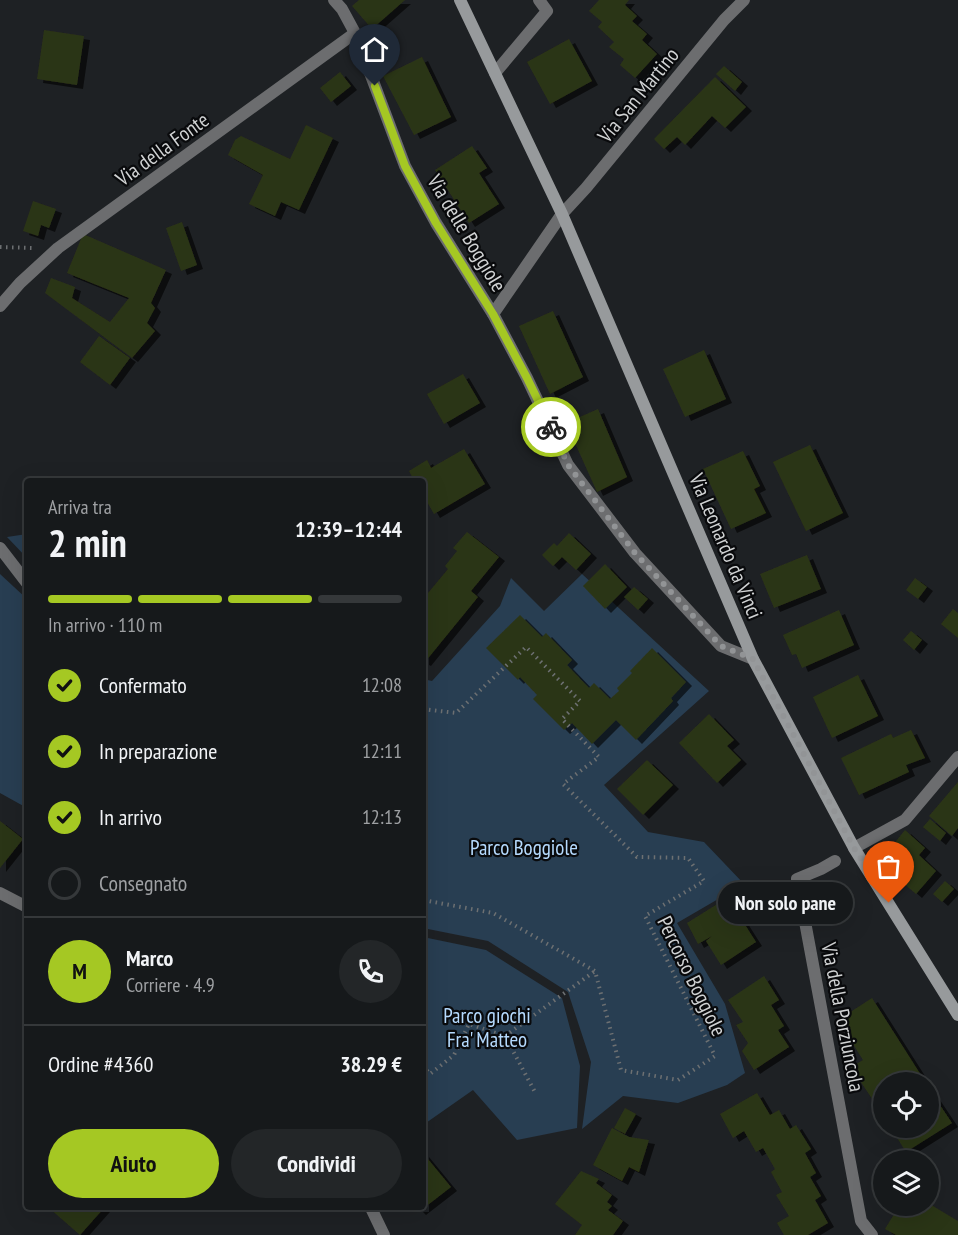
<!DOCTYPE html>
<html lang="it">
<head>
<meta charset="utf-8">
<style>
  :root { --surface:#16191b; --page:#232628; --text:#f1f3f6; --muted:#9ea0a3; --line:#35383a; --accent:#a5c823 }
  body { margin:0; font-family:"PT Sans Narrow",sans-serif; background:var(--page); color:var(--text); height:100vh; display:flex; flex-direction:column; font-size:22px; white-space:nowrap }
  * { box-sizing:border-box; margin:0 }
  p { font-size:20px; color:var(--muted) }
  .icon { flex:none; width:33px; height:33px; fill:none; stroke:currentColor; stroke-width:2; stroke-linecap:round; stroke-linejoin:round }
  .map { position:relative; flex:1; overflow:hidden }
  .details { position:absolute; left:24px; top:478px; width:402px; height:732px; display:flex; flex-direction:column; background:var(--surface); border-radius:6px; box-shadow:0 6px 24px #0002,0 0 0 2px var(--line) }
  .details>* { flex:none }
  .fabs { position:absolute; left:873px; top:1072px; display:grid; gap:12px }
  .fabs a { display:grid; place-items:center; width:66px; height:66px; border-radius:50%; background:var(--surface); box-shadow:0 6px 24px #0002,0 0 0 2px var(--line); font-size:30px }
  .pin { position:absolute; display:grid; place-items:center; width:51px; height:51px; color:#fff; margin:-62px -26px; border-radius:50% 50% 50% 0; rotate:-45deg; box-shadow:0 0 6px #0007 }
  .pin .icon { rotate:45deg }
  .courier { position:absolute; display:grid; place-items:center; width:60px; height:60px; margin:-30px; border:4px solid #a5c823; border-radius:50%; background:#fff; color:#222; box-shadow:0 2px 8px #0007 }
  .bubble { position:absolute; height:42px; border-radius:21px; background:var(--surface); box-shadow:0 6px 24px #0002,0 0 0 2px var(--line); font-size:20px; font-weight:800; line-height:42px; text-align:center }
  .head em { font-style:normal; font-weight:800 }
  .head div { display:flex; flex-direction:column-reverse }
  .head { display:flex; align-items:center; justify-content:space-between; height:102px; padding:0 24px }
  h1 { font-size:39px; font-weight:800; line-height:45px }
  .bar { display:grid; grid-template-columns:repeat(4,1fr); gap:9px 6px; align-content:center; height:72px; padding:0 24px }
  .bar i { height:8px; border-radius:4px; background:var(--line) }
  .bar .selected { background:var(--accent) }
  .bar p { grid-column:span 4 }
  .line { display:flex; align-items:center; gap:15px; padding:0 24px; border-top:2px solid var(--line) }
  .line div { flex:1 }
  .round { display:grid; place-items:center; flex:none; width:63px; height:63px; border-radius:32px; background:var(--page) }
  ol { padding:0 24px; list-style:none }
  li { display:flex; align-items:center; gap:18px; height:66px }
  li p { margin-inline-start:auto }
  li .icon { padding:6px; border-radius:50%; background:var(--accent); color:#111; stroke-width:4 }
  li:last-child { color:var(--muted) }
  li i { width:33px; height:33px; border:3px solid var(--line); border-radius:50% }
  .action { display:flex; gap:12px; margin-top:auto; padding:12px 24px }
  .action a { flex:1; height:69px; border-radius:36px; background:var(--accent); color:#111; font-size:24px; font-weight:800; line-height:69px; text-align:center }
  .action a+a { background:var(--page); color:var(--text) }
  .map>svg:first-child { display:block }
  .green { fill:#283e52 }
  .building { fill:#2c3416; filter:url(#shadow) }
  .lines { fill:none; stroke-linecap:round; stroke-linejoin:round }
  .path { stroke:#6d7072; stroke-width:4; stroke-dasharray:1.5 4.5; stroke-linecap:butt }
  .street { stroke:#6c6d6f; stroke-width:12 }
  .secondary { stroke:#979a9c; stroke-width:12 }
  .done { stroke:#929496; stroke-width:6; stroke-dasharray:0 10.8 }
  .route { stroke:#a5c823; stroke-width:8 }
  .labels { text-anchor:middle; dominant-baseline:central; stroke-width:4.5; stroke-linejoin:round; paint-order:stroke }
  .street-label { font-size:21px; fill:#d0d2d3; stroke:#090a0c }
  .park-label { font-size:21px; fill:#b5dafe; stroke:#090a0c }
</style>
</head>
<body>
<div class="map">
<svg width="958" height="1235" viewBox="0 0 958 1235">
  <defs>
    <filter id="shadow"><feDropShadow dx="6" dy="4" stdDeviation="0" flood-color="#0009"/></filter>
  </defs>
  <rect width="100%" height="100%" fill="#1e2124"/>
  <g class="green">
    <polygon points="27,534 27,558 7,537"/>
    <polygon points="0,574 27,599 27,808 0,793"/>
    <polygon points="582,574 709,691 604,785 648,832 704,842 744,884 677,923 725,1004 745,1073 727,1085 678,1103 623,1096 582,1129 591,1062 568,992 488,941 423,928 423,679 432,681 500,606 511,578 544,611"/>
    <polygon points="423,937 486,950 562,998 580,1066 577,1128 517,1140 473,1090 423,1125"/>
  </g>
  <g class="building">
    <polygon points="359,0 405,0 372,29 352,6"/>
    <polygon points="599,0 629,0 625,5 637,16 632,21 647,34 642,40 657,54 635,78 620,65 624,59 609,47 614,42 598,27 602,22 589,11"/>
    <polygon points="44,30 84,36 77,85 37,79"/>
    <polygon points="569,39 592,81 550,104 527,62"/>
    <polygon points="422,57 451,117 414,135 383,76"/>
    <polygon points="724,66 742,82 735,91 716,74"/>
    <polygon points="340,72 351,86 331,102 320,88"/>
    <polygon points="715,77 746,107 725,128 712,116 685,145 677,137 664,149 654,139"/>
    <polygon points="306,125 333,138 299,210 281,202 275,216 249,204 263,175 228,155 235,140 241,136 290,159"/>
    <polygon points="472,146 487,168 479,173 499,204 469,223 435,170"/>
    <polygon points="33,201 56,209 49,228 41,225 38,236 23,231"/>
    <polygon points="182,222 197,265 181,271 166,228"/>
    <polygon points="83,234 166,270 151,303 155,308 147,323 155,331 132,358 45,293 51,278 75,287 72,298 110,322 129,298 67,273"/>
    <polygon points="553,311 583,377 550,394 519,326"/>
    <polygon points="99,336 130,358 110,385 80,362"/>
    <polygon points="704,350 726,399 685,417 663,369"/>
    <polygon points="463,374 480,403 444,424 427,394"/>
    <polygon points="598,409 627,477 597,492 566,423"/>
    <polygon points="810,445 843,513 806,531 773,462"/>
    <polygon points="464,449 485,484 434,514 423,495 423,482 415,482 409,471 427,460 431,468"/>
    <polygon points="743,451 760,486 754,489 766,513 731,529 703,469"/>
    <polygon points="467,532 499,557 471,591 478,597 425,662 423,661 423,599 448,569 445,566 457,551 453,548"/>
    <polygon points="569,533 591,554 576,570 562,557 553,566 542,555 554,543 557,546"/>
    <polygon points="807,555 821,589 774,608 760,574"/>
    <polygon points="605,564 627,587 605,609 583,586"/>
    <polygon points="915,578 927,587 918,599 906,590"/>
    <polygon points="634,587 648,599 638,610 624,597"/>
    <polygon points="953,609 958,613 958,638 941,624"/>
    <polygon points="839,610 854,645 802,668 796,654 792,655 783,635"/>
    <polygon points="520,615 542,637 546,633 572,660 567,665 589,688 594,683 610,699 619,691 617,688 632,673 630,671 652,648 686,682 671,698 673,701 636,740 616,720 592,744 572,723 564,730 533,699 537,695 520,677 518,680 486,648"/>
    <polygon points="911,631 922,640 914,650 903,640"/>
    <polygon points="858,675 878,716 832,738 813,697"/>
    <polygon points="709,714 734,740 727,746 741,760 717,783 679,743"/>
    <polygon points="911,730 925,758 906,765 909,772 859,795 841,758 891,734 893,738"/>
    <polygon points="647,760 673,785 643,815 617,789"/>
    <polygon points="958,782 958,828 952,836 929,816"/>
    <polygon points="930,819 946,833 940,841 923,827"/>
    <polygon points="0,821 23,839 0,868"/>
    <polygon points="905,830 925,848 919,855 936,871 916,894 895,876 900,870 884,856"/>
    <polygon points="945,881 954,889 942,902 933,894"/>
    <polygon points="735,893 750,918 742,920 756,942 721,965 706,941 712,936 698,944 687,923"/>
    <polygon points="764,976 779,1000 771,1005 784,1026 778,1030 789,1047 754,1070 742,1051 748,1043 736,1025 743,1022 728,1000"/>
    <polygon points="872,998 926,1083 884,1083 884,1117 851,1067 863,1060 838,1020"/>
    <polygon points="928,1087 952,1123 906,1152 891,1128 928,1128"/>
    <polygon points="757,1093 770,1115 779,1110 790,1129 796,1125 811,1149 805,1153 816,1173 810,1177 821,1196 815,1200 828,1223 808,1235 784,1235 777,1223 789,1216 776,1195 782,1192 771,1172 775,1169 763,1148 756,1152 744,1131 733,1138 720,1114"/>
    <polygon points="625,1108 636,1114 625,1134 614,1128"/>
    <polygon points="612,1128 629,1137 649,1140 639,1172 629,1167 622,1181 593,1165"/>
    <polygon points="423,1153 451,1187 420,1211 417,1208 423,1208"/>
    <polygon points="581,1171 599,1179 596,1183 612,1195 607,1202 612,1206 608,1210 623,1221 613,1235 575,1235 582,1225 555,1204"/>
    <polygon points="928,1203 958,1221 958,1235 896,1235 885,1229 899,1206 928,1206"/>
    <polygon points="49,1208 104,1208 80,1235"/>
  </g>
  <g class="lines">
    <g class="path">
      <polyline points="0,247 32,248"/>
      <polyline points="423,709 456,713 526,647 580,701 562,719 599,757 563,784 637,857 688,858 704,881 645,916 715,1056 678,1080 621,1070 595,971 493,913 423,900"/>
      <polyline points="505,1036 595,971"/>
      <polyline points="423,1066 430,1074 454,1055 469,1024 505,1036 536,1094"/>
    </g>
    <g class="street">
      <polyline points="334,0 342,9 355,33 405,166 436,223 493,314 527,378 568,465 635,553 721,646 753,659"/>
      <polyline points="495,73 547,11 539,0"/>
      <polyline points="0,306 20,283 58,248 355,33"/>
      <polyline points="493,314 562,214 586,188 724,20 744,0"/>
      <polyline points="0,548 27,583"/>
      <polyline points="854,848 905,820 958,757"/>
      <polyline points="835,861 821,869 797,879 861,1221 872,1235"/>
      <polyline points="0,893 27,907"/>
      <polyline points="371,1208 384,1235"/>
    </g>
    <polyline class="secondary" points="460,0 562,214 753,659 854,848 958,1015"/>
  </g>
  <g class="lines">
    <polyline class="done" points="551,427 568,465 635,553 721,646 753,659 854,848 889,903"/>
    <polyline class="route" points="375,86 405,166 436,223 493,314 527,378 551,427"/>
  </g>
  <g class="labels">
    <g class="street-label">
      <text transform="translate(638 95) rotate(-51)">Via San Martino</text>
      <text transform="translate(162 149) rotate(-36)">Via della Fonte</text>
      <text transform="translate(467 233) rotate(59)">Via delle Boggiole</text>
      <text transform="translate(726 546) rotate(67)">Via Leonardo da Vinci</text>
      <text transform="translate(692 976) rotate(64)">Percorso Boggiole</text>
      <text transform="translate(843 1017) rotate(79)">Via della Porziuncola</text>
    </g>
    <g class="park-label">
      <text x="524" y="847">Parco Boggiole</text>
      <text x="487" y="1015">Parco giochi<tspan x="487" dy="24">Fra' Matteo</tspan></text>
    </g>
  </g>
</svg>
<div class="fabs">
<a><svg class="icon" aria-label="locate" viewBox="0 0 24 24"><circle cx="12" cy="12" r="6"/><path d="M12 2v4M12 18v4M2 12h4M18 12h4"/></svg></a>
<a><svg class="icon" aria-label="layers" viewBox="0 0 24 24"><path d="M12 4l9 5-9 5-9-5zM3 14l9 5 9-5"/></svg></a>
</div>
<div class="pin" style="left:889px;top:903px;background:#ea580c"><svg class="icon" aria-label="bag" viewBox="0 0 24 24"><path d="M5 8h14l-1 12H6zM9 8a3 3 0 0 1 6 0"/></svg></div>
<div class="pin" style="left:375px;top:86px;background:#1f2937"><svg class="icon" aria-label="home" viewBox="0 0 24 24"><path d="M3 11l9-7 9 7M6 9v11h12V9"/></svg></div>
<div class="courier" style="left:551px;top:427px"><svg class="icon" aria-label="bike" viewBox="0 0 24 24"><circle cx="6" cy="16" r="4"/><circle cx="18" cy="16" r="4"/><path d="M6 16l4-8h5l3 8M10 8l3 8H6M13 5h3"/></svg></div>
<div class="bubble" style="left:718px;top:882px;width:135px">Non solo pane</div>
<section class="details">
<div class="head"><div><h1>2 min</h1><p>Arriva tra</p></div><em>12:39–12:44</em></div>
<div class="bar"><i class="selected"></i><i class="selected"></i><i class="selected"></i><i></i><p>In arrivo · 110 m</p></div>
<ol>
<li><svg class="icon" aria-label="check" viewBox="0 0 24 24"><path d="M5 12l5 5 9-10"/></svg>Confermato<p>12:08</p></li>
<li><svg class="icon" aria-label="check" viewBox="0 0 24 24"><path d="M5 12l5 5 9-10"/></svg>In preparazione<p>12:11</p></li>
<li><svg class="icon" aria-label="check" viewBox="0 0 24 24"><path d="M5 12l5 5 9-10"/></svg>In arrivo<p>12:13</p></li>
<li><i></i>Consegnato</li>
</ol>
<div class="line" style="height:108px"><b class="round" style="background:var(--accent);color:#111">M</b><div><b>Marco</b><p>Corriere · 4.9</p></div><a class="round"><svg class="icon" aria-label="phone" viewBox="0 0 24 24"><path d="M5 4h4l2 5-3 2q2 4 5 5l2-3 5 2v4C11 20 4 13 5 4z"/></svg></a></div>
<div class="line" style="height:78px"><div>Ordine #4360</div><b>38.29 €</b></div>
<div class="action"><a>Aiuto</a><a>Condividi</a></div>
</section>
</div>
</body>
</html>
